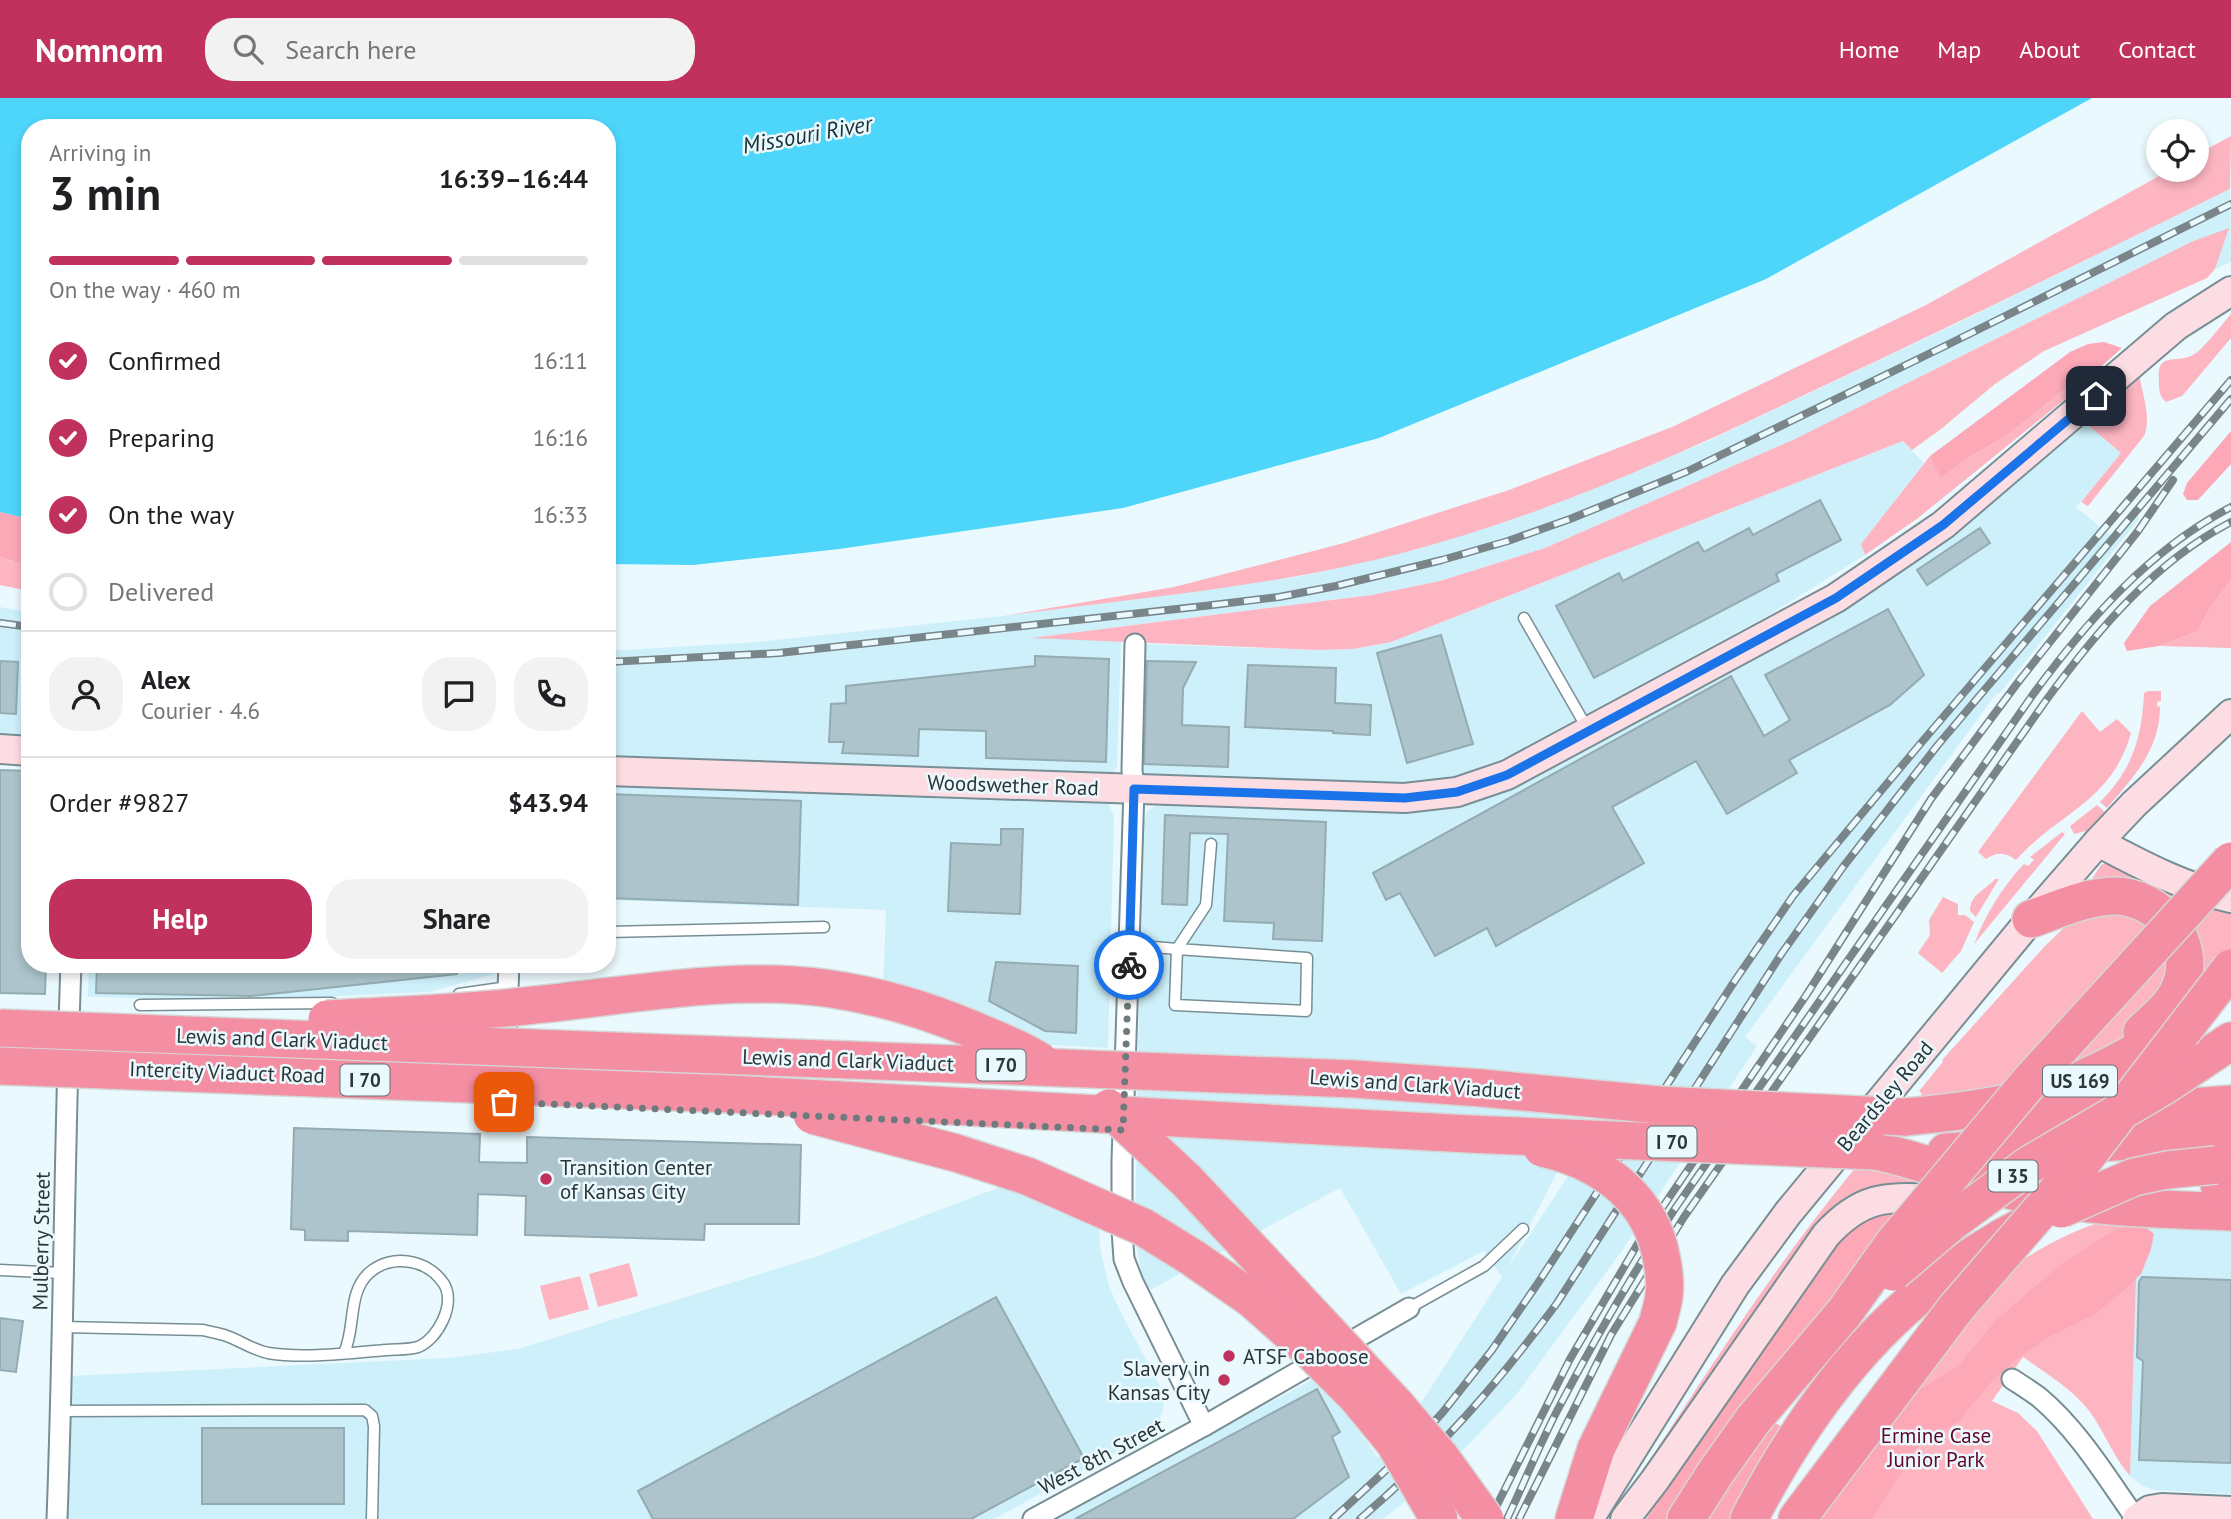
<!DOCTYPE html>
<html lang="en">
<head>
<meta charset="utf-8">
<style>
  :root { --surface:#fff; --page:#f2f2f2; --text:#202124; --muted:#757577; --line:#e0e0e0; --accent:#c0325d }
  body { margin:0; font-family:"PT Sans",sans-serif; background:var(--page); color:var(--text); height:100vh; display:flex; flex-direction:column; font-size:26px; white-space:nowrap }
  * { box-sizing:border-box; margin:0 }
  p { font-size:23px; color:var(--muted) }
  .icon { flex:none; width:38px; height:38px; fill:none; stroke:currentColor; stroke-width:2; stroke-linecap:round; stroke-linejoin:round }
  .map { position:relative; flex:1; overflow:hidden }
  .details { position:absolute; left:21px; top:21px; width:595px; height:854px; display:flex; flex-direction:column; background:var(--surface); border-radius:28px; box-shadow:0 4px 10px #0003 }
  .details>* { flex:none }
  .tools { position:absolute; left:2146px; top:21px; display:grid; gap:14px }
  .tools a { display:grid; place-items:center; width:63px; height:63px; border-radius:50%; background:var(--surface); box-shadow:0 4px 10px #0003; font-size:35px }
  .pin { position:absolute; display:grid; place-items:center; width:60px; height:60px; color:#fff; margin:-30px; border-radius:14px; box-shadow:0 4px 10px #0006 }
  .courier { position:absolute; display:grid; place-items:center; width:70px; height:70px; margin:-35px; border:5px solid #1a73e8; border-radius:50%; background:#fff; color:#222; box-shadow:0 2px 9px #0007 }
  .summary em { font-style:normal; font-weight:600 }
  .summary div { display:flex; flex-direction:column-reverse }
  .summary { display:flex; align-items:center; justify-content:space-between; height:119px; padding:0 28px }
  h1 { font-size:46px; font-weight:600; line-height:52px }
  .bar { display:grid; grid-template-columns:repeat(4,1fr); gap:10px 7px; align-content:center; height:84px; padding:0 28px }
  .bar i { height:9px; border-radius:5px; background:var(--line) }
  .bar .active { background:var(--accent) }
  .bar p { grid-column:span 4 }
  .line { display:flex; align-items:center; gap:18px; padding:0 28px; border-top:2px solid var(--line) }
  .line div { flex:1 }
  .round { display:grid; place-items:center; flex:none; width:74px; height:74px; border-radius:28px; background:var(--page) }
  ol { padding:0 28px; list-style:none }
  li { display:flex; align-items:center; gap:21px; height:77px }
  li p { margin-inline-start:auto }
  li .icon { padding:7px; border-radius:50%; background:var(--accent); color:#fff; stroke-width:4 }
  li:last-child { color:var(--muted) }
  li i { width:38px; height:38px; border:4px solid var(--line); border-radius:50% }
  .action { display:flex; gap:14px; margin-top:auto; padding:14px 28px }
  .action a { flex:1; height:80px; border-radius:28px; background:var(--accent); color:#fff; font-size:28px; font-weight:600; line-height:80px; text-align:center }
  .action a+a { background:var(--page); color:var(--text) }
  header { display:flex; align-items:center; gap:42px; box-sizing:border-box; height:98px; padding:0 35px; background:var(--accent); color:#fff }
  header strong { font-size:33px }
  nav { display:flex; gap:38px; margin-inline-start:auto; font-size:24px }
  .search { width:490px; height:63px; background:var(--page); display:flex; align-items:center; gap:18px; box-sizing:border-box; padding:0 24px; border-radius:28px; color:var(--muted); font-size:26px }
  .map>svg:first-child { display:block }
  .built { fill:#cef0fa; fill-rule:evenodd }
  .green { fill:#fdb5c2 }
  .forest { fill:#fca8b7 }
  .water { fill:#4dd6fa }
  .building { fill:#adc4cc; stroke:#94abb2; stroke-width:2 }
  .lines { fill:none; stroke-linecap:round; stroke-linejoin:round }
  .lane-casing { stroke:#788e95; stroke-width:13 }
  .street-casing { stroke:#788e95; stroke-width:23 }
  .secondary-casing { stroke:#788e95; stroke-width:32 }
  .highway-casing { stroke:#d5d7d7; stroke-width:40 }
  .lane { stroke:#fff; stroke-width:10 }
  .street { stroke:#fff; stroke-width:19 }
  .secondary { stroke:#fcdde3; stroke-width:28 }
  .highway { stroke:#f48ea3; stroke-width:37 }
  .rail-casing { stroke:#798588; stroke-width:8 }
  .rail { stroke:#eaf9fd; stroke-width:5; stroke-dasharray:16; stroke-linecap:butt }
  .highway-bridge-casing { stroke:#d5d7d7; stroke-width:40; stroke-linecap:butt }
  .highway-bridge { stroke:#f48ea3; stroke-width:37 }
  .done { stroke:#6e7a7e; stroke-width:7; stroke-dasharray:0 12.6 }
  .route { stroke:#1a73e8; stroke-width:9 }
  .poi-dot { fill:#c0325d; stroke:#eaf9fd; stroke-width:2.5 }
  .labels { text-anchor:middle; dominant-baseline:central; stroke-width:5; stroke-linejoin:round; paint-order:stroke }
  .shield { fill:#eaf9fd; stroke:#657074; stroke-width:2 }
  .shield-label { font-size:19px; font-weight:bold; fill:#2c3639 }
  .street-label { font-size:21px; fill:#2c3639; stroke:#eaf9fd }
  .poi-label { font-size:21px; fill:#2c3639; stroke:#eaf9fd; text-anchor:start }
  .park-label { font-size:21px; fill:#640729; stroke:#eaf9fd }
  .water-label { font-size:23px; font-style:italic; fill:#1a3137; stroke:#eaf9fd }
</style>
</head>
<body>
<header>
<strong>Nomnom</strong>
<div class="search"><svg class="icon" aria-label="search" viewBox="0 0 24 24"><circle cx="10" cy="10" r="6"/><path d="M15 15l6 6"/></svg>Search here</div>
<nav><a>Home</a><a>Map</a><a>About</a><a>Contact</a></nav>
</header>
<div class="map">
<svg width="2231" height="1421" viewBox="0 0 2231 1421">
  <rect width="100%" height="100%" fill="#eaf9fd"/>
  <g class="built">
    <polygon points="2230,91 2231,164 2215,171 2228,131 2191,144 1795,341 1545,450 1440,483 1372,497 1038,539 1121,543 1117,669 1114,674 1106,679 607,658 607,553 758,544 1003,518 1297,479 1405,454 1485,430 1555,405 1706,344 1960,224"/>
    <path d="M2082,322L2121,355L2076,409L2117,442L2137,417L2139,421L2000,595L1996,596L1745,939L1757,948L1621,1154L1516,1297L1462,1353L1417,1394L1383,1421H1055L1319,1278L1378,1360L1421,1305L1502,1179L1484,1153L1401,1196L1340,1090L1148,1193L1141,1173L1135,1139L1140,839L1143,727L1147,713L1158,706L1412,710L1760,548ZM1642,981L1607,1019L1507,1171L1592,1007Z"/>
    <polygon points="1903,343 1924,365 1861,446 1865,457 1769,517 1504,660 1465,677 1435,685 1410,689 1145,677 1141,673 1146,546 1318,552 1353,551 1391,544"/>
    <polygon points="0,509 30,515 30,636 0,635"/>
    <polygon points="607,682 1103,703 1108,705 1114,718 1108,950 1037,946 883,892 886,812 607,802"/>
    <polygon points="89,866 495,866 495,876 429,894 251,902 88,899"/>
    <polygon points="1013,1084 1099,1121 1100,1149 1109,1188 1119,1211 1160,1288 1164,1299 1163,1312 1158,1324 1145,1339 994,1421 65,1421 70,1278 448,1260 518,1251 818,1158"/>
    <polygon points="2138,1116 2231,1120 2231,1396 2154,1392 2143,1388 2130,1378"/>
  </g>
  <g class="green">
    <path d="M2231,38L2230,91C2094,158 1958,225 1821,289C1687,353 1550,416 1406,454C1275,489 1137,500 1003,518L1174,489L1344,445L1509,392L1672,329L1926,207L2170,72H2196V57Z"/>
    <polygon points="2229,130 2215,171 2207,180 2044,253 1995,286 1941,331 1912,352 1903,343 1391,544 1353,551 1318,552 1031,540 1372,497 1440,483 1545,450 1795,341 2191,144"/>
    <path d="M2231,216V240L2182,298L2166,304C2159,298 2159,292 2159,283C2156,253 2175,266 2193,257C2203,252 2223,225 2231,216Z"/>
    <path d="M2139,276C2142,295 2152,320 2144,338L2088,408L2081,404L2121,355L2082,322Z"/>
    <polygon points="2078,289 2075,293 1918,420 1865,457 1861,446 1930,358 1942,379 1966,361 2006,338 2065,291"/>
    <polygon points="0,459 30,469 30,493 0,487"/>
    <polygon points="2231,482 2231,550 2159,548 2198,533 2208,513"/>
    <path d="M2148,593H2161V603L2157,604V608L2160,609C2160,651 2134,679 2107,710L2100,704C2132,672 2142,640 2144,595Z"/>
    <path d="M2082,613L2100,634L2117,621L2131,635C2111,705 2060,713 2016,762C2006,754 1997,754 1986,761L1978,754Z"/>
    <polygon points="2097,707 2105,714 2090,732 2074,736 2070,728"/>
    <path d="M2062,734L2065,736L1974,846C1986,816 2002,789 2024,766L2028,768L2034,762L2030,759Z"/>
    <polygon points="2111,763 2231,811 2231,880 2182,917 2190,851 2088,787 2101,767"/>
    <path d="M1995,781H1999L1976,819L1970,813C1970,796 1986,792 1995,781Z"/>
    <polygon points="1943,799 1958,806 1958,817 1965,817 1974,824 1961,853 1942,875 1918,855 1930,837 1929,822"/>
    <polygon points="2088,811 2151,822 2171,875 2130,939 2064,982 1918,1001 1922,996 1919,993 1942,965 1943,961 2044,849 2072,822"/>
    <path d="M1856,1069L1895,1071L1985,1092C1946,1090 1891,1080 1854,1095C1842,1100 1833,1109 1824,1118L1681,1329L1611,1421C1690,1302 1765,1179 1856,1069Z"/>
    <path d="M2138,1116L2130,1378C2111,1356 2103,1329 2086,1309C2069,1289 2044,1274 2023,1259L1992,1303L2018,1315L2037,1333L2093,1421H1807L1856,1329L2015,1167C2053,1142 2092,1122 2138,1116Z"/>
    <polygon points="629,1165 638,1198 598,1209 589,1176"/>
    <polygon points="580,1178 589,1211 549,1222 540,1188"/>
  </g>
  <g class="forest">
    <polygon points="2104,244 2122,250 2078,289 2065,291 2006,338 1966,361 1941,380 1930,358 2070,254 2088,246"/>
    <polygon points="2231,333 2231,366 2198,402 2187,402 2183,396 2187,385"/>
    <polygon points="0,414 30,421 30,469 0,459"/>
    <polygon points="2231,444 2231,482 2208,513 2198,533 2159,548 2127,553 2124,545 2150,508"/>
    <polygon points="1895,1111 1896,1130 1671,1421 1646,1421 1839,1135 1853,1123"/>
    <polygon points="2141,1125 2154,1136 2151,1151 2141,1176 2123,1193 2095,1216 2049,1239 2018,1260 1992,1283 1958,1324 1922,1342 1872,1421 1807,1421 1882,1315 1958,1268 1996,1222 2064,1164 2115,1132"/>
    <polygon points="1773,1324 1786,1331 1737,1421 1705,1421"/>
  </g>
  <polygon class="water" points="0,0 2092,0 1766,181 1379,340 1123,410 839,451 693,467 607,466 607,30 30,30 30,421 0,414"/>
  <g class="building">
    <polygon points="1820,402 1841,442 1776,476 1779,483 1594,580 1556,508 1619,475 1623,483 1698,444 1704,454 1749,430 1753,437"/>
    <polygon points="1980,430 1990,445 1927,487 1917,472"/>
    <polygon points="1888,511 1924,577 1890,607 1789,662 1797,675 1727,716 1696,663 1612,709 1644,765 1496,848 1487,830 1435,858 1400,795 1386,802 1373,775 1731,578 1764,638 1790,622 1765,577"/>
    <polygon points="1441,537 1473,646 1407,665 1377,555"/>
    <polygon points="1035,558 1109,561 1106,664 986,660 986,633 919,631 918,658 842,655 844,644 829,644 831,606 846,605 846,588 1035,568"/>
    <polygon points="0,563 18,564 16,616 0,615"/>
    <polygon points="1147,563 1196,564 1183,590 1182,627 1229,629 1228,669 1144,666"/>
    <polygon points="1248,567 1336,570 1335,605 1371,607 1370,637 1333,635 1333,633 1245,629"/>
    <polygon points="0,672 30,673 30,866 46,866 45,896 0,895"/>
    <polygon points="607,696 801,703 798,807 607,800"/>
    <polygon points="1165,717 1326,724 1322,843 1273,841 1274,825 1224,823 1228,736 1190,735 1187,807 1162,806"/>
    <polygon points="1001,731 1023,731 1020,816 948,813 951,745 1001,747"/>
    <polygon points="996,864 1078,868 1076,935 1045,933 989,903"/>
    <polygon points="97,866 456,866 457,876 251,898 96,895"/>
    <polygon points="294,1030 480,1036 479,1064 527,1065 527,1039 801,1047 799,1126 705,1126 704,1142 525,1137 526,1098 478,1096 477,1137 348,1133 348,1143 305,1142 305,1132 291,1131"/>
    <polygon points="2142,1179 2231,1182 2231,1365 2139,1362 2143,1263 2137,1259 2139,1184"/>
    <polygon points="996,1199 1084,1360 971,1421 653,1421 638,1393"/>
    <polygon points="0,1220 23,1223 16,1274 0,1272"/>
    <polygon points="1317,1291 1340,1334 1332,1339 1349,1379 1293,1421 1075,1421"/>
    <rect x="202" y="1330" width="142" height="76"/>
  </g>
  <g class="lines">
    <g class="lane-casing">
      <g id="lane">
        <polyline points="1524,520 1587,630"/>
        <polyline points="607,834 824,829"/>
        <polyline points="1129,847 1177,851 1175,907 1306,913 1307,860 1177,851 1206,807 1211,746"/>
        <polyline points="459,896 508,889"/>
        <polyline points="140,907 332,905"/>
        <polyline points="0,1172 63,1175"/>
        <polyline points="1409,1210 1484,1168 1523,1131"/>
        <path d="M62,1229L203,1232C210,1234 218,1235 224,1237C240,1242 250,1251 268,1255C304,1261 350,1255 386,1252C396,1251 409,1252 418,1249C438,1241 456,1206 444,1186C428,1161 391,1155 369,1175C347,1195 356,1230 344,1255"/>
        <polyline points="61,1313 365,1312 372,1318 374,1328 372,1421"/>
      </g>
    </g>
    <g class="street-casing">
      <g id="street">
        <polyline points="1135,546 1132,672 1134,691 1122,1063 1122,1132 1124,1161 1133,1184 1204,1328"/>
        <polyline points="504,995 509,866"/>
        <path d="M2012,1281C2021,1287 2031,1293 2040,1300C2079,1333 2107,1380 2136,1421"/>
        <path d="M57,1421C64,1236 64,1051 71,866"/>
        <polyline points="1033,1421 1204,1328 1409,1210"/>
      </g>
    </g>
    <g class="secondary-casing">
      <g id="secondary">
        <polyline points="0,651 30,653"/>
        <polyline points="607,673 1405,700 1457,694 1507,677 1836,500 1943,427 2176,228 2231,193"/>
        <path d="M2098,744C2140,766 2184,790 2231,800"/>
        <polyline points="1589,1421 1735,1187 1788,1115 2031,821 2098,744 2134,706 2231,616"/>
        <path d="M1625,1421L1655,1382L1826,1137C1866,1093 1892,1100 1946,1101"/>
        <polyline points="2137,1421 2150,1412 2162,1410 2231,1413"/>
      </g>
    </g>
    <g class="highway-casing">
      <g id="highway">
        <path d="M2031,821C2057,812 2085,799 2113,798C2159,797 2199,845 2180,890C2173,908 2156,921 2142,934"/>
        <polyline points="2198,965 2231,943"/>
        <path d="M1905,1019C1994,1011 2053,1001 2132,956C2152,945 2173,934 2191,919"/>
        <polyline points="2011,1019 2072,1018 2231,1006"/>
        <path d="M1875,1053C1922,1062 1967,1082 2013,1093C2084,1110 2159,1111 2231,1114"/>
        <polyline points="1946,1054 2231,1037"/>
        <polyline points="2219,1086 2231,1087"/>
        <polyline points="1574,1421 1596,1351 1658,1224"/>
        <polyline points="1686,1421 1716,1374 1753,1322 1844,1215"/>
        <path d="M1749,1421C1816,1292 1898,1191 2029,1125"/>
        <polyline points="1797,1421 1852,1348"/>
      </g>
    </g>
    <use href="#lane" class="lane"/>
    <use href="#street" class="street"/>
    <use href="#secondary" class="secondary"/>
    <use href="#highway" class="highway"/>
    <g class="rail-casing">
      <g id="rail">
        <polyline points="0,525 30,529"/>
        <polyline points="607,564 779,555 1204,508 1279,499 1336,488 1442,462 1508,443 1570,421 1688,373 1947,247 2231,106"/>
        <polyline points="1333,1421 1413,1347 1443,1314 1492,1252 1538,1185 1734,884 1793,798 1921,645 2231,282"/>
        <path d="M1360,1421C1437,1355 1497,1287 1557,1205L1782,855L1843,769L1937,648L2231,301"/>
        <polyline points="1490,1421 1570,1261 1637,1147 1807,896 1931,701 2019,583 2138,433 2173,382"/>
        <path d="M1507,1421C1524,1385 1539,1348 1557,1313C1593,1244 1632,1177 1674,1112L2034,595C2088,522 2149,452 2231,409"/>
        <path d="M1519,1421L1611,1237L1684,1119L2047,601C2097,533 2154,464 2231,424"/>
      </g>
    </g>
    <use href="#rail" class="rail"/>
    <g class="highway-bridge-casing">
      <g id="highway-bridge">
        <path d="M327,921C396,917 465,915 534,907C627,898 732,877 825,890C876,897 927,912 974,932C996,942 1020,950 1041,964"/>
        <polyline points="0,930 1354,981 1482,990 1659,1007 1905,1019"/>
        <polyline points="0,968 730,996 1469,1036 1875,1053"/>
        <polyline points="1109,1010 1187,1083 1396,1307 1441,1360 1485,1421"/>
        <polyline points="812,1017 956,1055 1027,1078 1143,1129 1193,1160 1252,1201 1313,1255 1356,1298 1394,1344 1439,1421"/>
        <path d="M1542,1050C1597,1062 1644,1094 1659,1149C1663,1165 1666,1182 1664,1198C1663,1206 1660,1215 1658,1224"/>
        <polyline points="2061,1111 2134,1079 2167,1072 2216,1067"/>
        <polyline points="1893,1174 1953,1123 2029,1067 2162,989 2198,965"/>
        <polyline points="1844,1215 1894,1145 2031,982 2231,763"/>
        <polyline points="1852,1348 1956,1210 2079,1068 2231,870"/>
      </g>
    </g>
    <use href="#highway-bridge" class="highway-bridge"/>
  </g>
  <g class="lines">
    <polyline class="done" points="504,1004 1123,1032 1129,867"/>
    <polyline class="route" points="1129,867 1134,691 1405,700 1457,694 1507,677 1836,500 1943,427 2096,298"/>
  </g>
  <g class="poi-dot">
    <circle cx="546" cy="1081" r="7"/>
    <circle cx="1229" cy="1258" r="7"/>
    <circle cx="1224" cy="1282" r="7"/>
  </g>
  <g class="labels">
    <g class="shield">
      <rect x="976.5" y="951.5" width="49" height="31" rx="5"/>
      <rect x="340.5" y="966.5" width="49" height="31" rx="5"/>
      <rect x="2043" y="967.5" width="74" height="31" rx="5"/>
      <rect x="1647.5" y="1028.5" width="49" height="31" rx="5"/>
      <rect x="1988.5" y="1062.5" width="49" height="31" rx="5"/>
    </g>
    <g class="shield-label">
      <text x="1001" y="967">I 70</text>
      <text x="365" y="982">I 70</text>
      <text x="2080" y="983">US 169</text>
      <text x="1672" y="1044">I 70</text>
      <text x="2013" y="1078">I 35</text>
    </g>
    <g class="street-label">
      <text transform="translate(1013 687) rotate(2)">Woodswether Road</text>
      <text transform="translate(282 941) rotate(2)">Lewis and Clark Viaduct</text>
      <text transform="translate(848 962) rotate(2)">Lewis and Clark Viaduct</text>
      <text transform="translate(227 974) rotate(2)">Intercity Viaduct Road</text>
      <text transform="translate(1415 986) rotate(4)">Lewis and Clark Viaduct</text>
      <text transform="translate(1885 998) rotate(-50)">Beardsley Road</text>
      <text transform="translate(41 1143) rotate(-89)">Mulberry Street</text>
      <text transform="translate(1101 1358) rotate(-28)">West 8th Street</text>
    </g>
    <g class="poi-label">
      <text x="560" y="1069">Transition Center<tspan x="560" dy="24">of Kansas City</tspan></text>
      <text x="1243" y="1258">ATSF Caboose</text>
      <text x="1210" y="1270" text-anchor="end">Slavery in<tspan x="1210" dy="24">Kansas City</tspan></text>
    </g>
    <g class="park-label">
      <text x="1936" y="1337">Ermine Case<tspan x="1936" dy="24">Junior Park</tspan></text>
    </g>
    <g class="water-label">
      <text transform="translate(807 36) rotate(-10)">Missouri River</text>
    </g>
  </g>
</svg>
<div class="tools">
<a><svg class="icon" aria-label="locate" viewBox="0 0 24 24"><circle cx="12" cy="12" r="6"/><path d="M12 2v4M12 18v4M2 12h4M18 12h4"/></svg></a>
</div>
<div class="pin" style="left:504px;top:1004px;background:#ea580c"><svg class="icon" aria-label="bag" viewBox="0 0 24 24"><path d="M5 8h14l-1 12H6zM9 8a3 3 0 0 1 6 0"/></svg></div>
<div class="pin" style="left:2096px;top:298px;background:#1f2937"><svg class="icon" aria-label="home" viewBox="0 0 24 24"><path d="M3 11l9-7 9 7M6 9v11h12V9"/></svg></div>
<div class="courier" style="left:1129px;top:867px"><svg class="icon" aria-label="bike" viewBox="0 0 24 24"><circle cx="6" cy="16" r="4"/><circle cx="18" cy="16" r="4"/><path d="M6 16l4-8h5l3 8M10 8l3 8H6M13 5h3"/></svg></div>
<section class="details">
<div class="summary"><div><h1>3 min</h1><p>Arriving in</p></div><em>16:39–16:44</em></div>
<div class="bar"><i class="active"></i><i class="active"></i><i class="active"></i><i></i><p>On the way · 460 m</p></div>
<ol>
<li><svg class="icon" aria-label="check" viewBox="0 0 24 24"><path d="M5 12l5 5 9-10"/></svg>Confirmed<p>16:11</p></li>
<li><svg class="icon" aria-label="check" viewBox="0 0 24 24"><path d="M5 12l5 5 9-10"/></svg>Preparing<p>16:16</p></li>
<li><svg class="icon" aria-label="check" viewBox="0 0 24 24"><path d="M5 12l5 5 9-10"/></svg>On the way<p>16:33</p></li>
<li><i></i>Delivered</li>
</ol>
<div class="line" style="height:126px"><a class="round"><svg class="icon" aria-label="person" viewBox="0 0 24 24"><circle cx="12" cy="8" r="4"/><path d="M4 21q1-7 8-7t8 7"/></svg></a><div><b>Alex</b><p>Courier · 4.6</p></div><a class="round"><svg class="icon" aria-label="chat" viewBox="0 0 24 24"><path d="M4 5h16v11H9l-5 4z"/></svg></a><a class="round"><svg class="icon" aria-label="phone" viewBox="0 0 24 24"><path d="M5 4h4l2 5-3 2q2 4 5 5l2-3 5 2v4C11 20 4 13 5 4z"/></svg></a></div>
<div class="line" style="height:91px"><div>Order #9827</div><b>$43.94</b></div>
<div class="action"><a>Help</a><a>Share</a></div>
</section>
</div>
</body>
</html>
